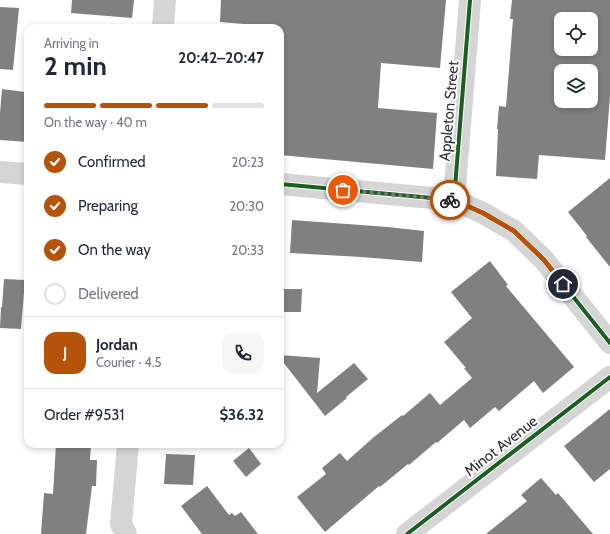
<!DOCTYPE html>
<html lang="en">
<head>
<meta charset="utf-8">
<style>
  :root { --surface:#fff; --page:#f6f6f7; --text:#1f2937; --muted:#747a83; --line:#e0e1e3; --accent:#b45309 }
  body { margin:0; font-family:Cabin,sans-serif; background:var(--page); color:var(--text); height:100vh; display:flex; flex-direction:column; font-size:15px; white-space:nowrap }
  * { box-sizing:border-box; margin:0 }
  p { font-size:13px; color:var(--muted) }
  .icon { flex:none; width:22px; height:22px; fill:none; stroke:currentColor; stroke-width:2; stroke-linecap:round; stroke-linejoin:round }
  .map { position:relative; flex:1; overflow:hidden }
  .panel { position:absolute; left:24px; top:24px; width:260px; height:424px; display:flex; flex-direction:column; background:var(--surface); border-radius:12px; box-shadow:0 2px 6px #0003 }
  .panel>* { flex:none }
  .buttons { position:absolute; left:554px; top:12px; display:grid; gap:8px }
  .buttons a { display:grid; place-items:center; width:44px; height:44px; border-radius:8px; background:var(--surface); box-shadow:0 2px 6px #0003; font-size:20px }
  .pin { position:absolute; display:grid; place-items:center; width:34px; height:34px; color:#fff; margin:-17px; border:2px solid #fff; border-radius:50%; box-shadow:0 1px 4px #0007 }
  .courier { position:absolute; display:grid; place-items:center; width:40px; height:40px; margin:-20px; border:3px solid #b45309; border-radius:50%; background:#fff; color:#222; box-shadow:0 1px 5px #0007 }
  .overview em { font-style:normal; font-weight:700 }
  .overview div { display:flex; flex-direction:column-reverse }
  .overview { display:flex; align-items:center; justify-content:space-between; height:68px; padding:0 20px }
  h1 { font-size:26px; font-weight:700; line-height:30px }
  .bar { display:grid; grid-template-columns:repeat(4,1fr); gap:6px 4px; align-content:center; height:48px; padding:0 20px }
  .bar i { height:5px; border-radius:3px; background:var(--line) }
  .bar .current { background:var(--accent) }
  .bar p { grid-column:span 4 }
  .line { display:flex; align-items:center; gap:10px; padding:0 20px; border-top:1px solid var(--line) }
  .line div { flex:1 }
  .round { display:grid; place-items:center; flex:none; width:42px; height:42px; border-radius:12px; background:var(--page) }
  ol { padding:0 20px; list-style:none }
  li { display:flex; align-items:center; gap:12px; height:44px }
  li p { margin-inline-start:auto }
  li .icon { padding:4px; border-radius:50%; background:var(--accent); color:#fff; stroke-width:4 }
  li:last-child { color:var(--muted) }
  li i { width:22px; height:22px; border:2px solid var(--line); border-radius:50% }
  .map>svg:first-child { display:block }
  .building { fill:#808080; fill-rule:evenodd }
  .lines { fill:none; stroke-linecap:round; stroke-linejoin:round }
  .minor { stroke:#d5d5d5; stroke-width:22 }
  .cycleway-casing { stroke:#fff; stroke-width:6 }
  .cycleway { stroke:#1b5e20; stroke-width:4 }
  .done { stroke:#797979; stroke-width:4; stroke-dasharray:0 7.2 }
  .route { stroke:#b45309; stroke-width:5 }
  .labels { text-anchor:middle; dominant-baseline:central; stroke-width:4; stroke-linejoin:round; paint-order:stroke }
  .street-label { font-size:15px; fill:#313131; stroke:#fff }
</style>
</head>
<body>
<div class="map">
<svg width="610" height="534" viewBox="0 0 610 534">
  <rect width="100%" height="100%" fill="#fff"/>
  <g class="building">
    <polygon points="72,0 134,0 132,18 71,13"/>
    <polygon points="221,0 446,0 440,68 381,63 378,108 437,113 433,169 280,155 280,27 220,22"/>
    <path d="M512,0H610V96L605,160L539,155L537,179L496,176L498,129H497L499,106L506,107L513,19H510ZM561,19H591V49H561ZM561,71H591V101H561Z"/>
    <polygon points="0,7 19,8 13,70 0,69"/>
    <polygon points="2,89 25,92 24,107 28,107 28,142 0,140 0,113"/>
    <polygon points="610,178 610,267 586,237 587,236 568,212"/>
    <polygon points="292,220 388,227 424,231 422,262 361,257 290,253"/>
    <polygon points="490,261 508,285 506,286 574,367 543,393 534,381 499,411 495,407 470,428 464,420 437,443 436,442 409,465 408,464 380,487 379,486 325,532 297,497 326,474 322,468 340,453 347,461 374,437 402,415 403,416 430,393 440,405 472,378 464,368 466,368 444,342 472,318 451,292"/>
    <polygon points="4,279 25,280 21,329 0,328 1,307 2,307"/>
    <polygon points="280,289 302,289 301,312 280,312"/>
    <polygon points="280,355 320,358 317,393 354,363 368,379 346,397 347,398 325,416 280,358"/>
    <polygon points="610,409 610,469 594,482 564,446"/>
    <polygon points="56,444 91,444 90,460 97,460 96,486 92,486 86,534 41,534 44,493 53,494"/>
    <polygon points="249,448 261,464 246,477 233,461"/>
    <polygon points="166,454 195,455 193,485 164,484"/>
    <polygon points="541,478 556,495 558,493 593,534 486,534 527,501 521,495"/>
    <polygon points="207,486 229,515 232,513 235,516 241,512 258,534 202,534 181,506"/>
  </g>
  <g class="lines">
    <g class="minor">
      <polyline points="163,28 165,0"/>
      <polyline points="0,172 28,174"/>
      <polyline points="280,184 454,200 483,213 514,231 544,260 610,343"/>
      <polyline points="454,200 470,0"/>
      <polyline points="126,534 121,524 128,444"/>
      <polyline points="407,534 610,377"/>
    </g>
    <g class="cycleway-casing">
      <g id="cycleway">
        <polyline points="280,184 454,200 483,213 514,231 544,260 610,343"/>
        <polyline points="454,200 470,0"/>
        <polyline points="407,534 610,377"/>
      </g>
    </g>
    <use href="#cycleway" class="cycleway"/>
  </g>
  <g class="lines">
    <polyline class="done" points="343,190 450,200"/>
    <polyline class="route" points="450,200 454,200 483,213 514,231 544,260 563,284"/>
  </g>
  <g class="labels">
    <g class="street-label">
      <text transform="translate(449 111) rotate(-85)">Appleton Street</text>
      <text transform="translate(501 446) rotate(-38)">Minot Avenue</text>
    </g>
  </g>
</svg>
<div class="buttons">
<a><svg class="icon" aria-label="locate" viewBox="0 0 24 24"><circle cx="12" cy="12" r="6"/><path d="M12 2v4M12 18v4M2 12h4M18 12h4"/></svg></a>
<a><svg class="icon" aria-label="layers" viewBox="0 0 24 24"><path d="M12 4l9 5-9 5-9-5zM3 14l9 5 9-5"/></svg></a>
</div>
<div class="pin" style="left:343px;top:190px;background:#ea580c"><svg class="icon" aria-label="bag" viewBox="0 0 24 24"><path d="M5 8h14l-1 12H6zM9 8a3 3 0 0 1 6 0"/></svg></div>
<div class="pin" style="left:563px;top:284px;background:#1f2937"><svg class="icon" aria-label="home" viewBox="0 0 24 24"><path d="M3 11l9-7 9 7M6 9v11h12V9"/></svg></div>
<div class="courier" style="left:450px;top:200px"><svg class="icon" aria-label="bike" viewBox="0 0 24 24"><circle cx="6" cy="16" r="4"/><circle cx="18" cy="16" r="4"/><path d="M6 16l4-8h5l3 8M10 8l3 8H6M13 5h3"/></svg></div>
<section class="panel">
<div class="overview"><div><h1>2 min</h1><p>Arriving in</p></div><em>20:42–20:47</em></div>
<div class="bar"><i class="current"></i><i class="current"></i><i class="current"></i><i></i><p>On the way · 40 m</p></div>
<ol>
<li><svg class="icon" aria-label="check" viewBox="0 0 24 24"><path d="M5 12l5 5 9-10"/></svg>Confirmed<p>20:23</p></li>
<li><svg class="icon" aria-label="check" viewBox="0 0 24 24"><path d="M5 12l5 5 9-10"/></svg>Preparing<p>20:30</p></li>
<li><svg class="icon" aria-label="check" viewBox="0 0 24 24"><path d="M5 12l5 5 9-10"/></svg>On the way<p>20:33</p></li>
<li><i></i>Delivered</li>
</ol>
<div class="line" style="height:72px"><b class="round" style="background:var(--accent);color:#fff">J</b><div><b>Jordan</b><p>Courier · 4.5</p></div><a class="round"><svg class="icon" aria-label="phone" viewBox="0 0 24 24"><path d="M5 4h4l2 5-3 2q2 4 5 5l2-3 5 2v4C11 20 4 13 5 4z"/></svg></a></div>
<div class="line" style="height:52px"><div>Order #9531</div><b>$36.32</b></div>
</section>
</div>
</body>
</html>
